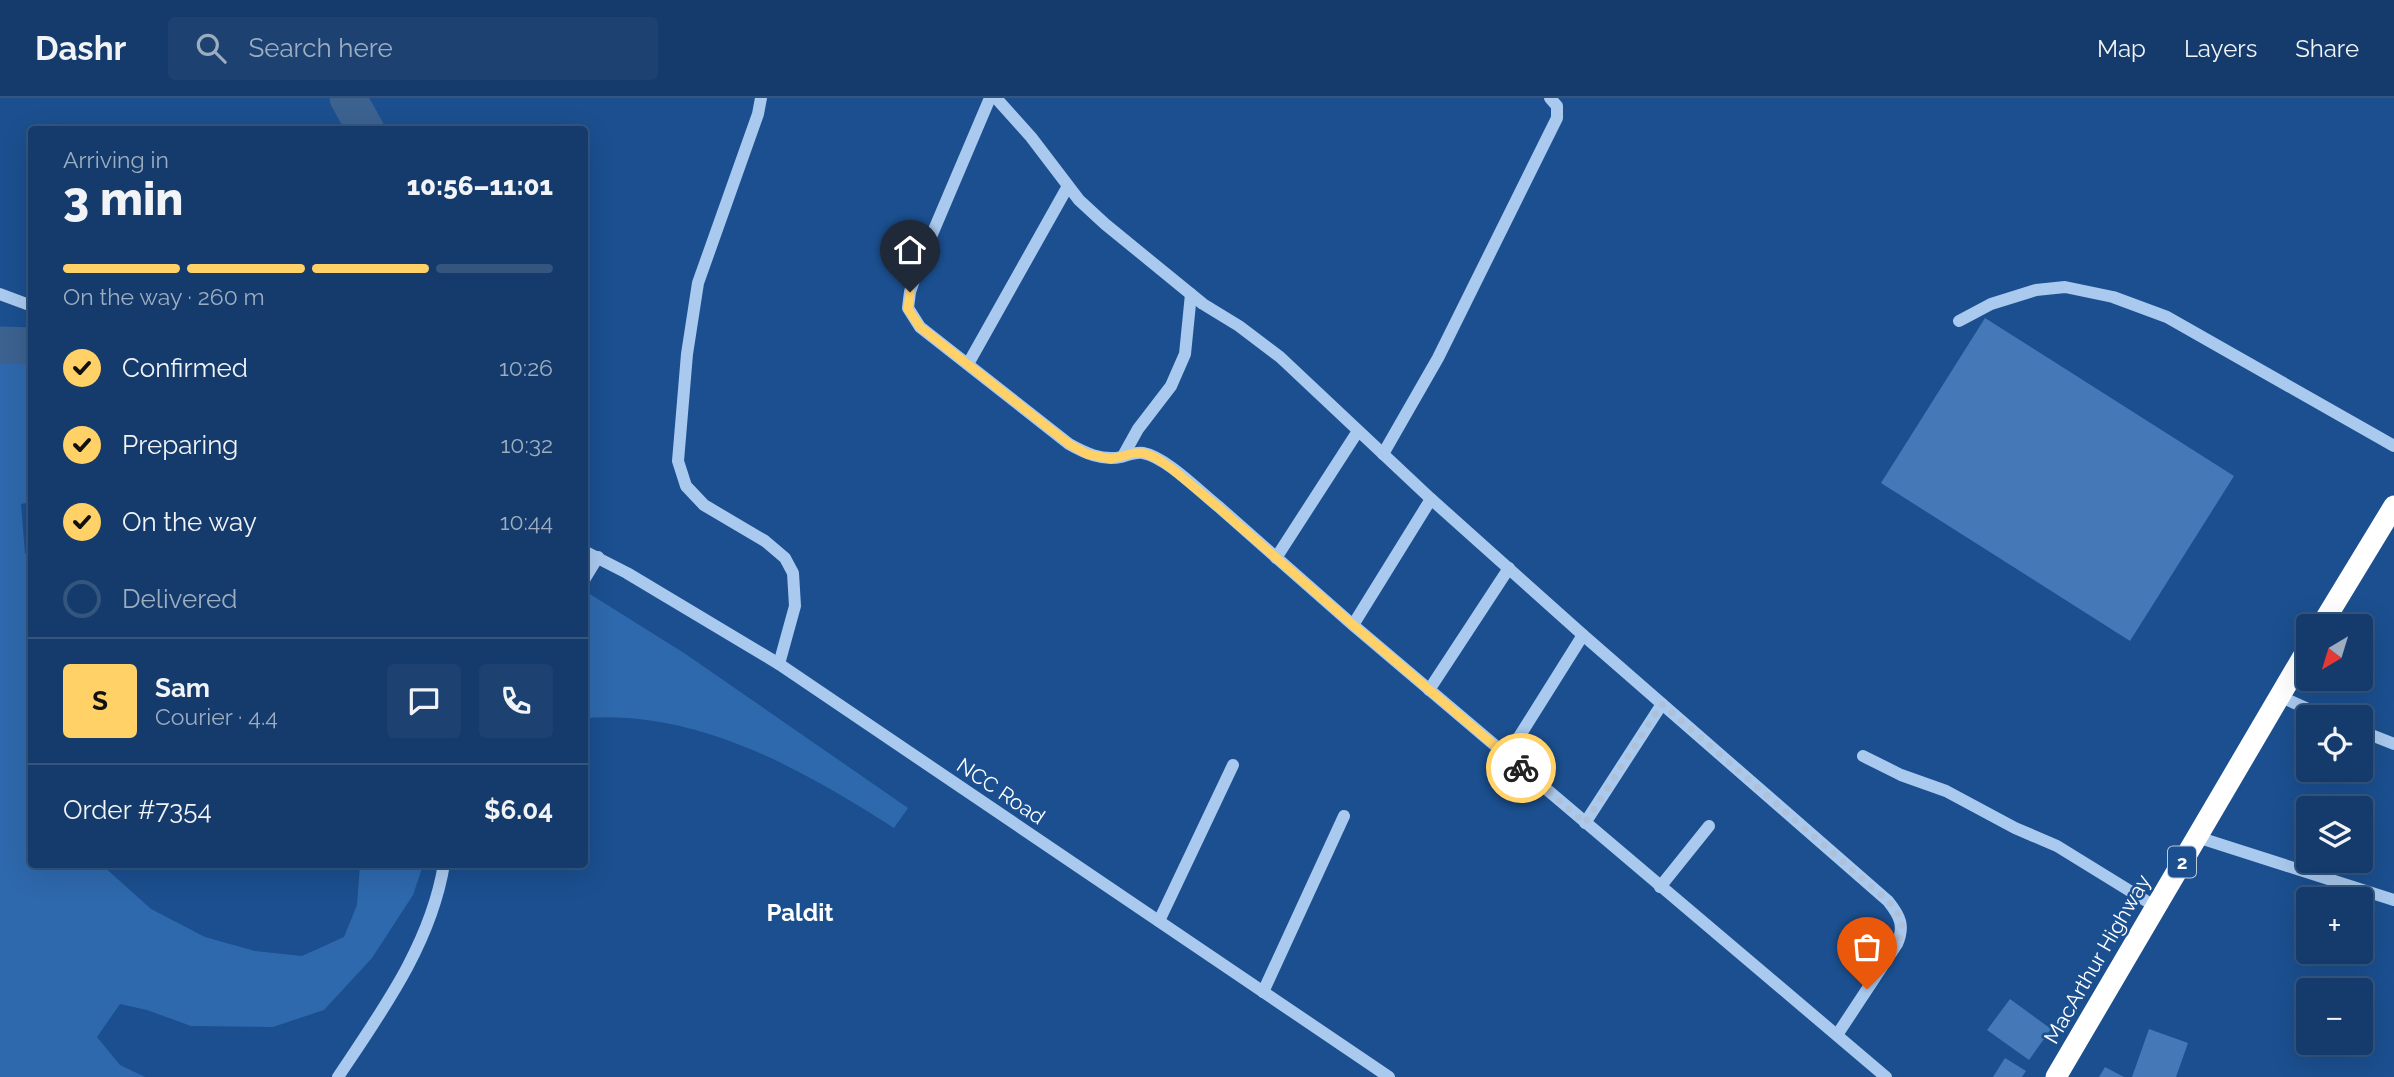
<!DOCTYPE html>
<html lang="en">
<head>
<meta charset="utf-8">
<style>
  :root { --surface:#143b6b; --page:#1d4271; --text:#f1f3f6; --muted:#9dadc1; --line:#33557e; --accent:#ffd166 }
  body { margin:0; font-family:Raleway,sans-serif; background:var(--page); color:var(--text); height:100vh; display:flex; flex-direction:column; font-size:26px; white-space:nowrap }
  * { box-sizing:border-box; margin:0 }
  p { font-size:23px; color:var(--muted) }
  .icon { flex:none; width:38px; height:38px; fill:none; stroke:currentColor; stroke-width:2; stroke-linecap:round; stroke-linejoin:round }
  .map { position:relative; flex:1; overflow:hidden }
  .sheet { position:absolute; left:28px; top:28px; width:560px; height:742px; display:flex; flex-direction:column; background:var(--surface); border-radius:7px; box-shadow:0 7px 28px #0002,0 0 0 2px var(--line) }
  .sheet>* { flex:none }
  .needle { width:46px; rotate:218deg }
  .buttons { position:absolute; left:2296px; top:516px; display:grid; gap:14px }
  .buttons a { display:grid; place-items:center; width:77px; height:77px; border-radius:7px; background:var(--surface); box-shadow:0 7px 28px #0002,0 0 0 2px var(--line); font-size:35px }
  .pin { position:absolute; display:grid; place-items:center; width:60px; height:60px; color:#fff; margin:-72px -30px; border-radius:50% 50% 50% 0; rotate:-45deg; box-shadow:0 0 7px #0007 }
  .pin .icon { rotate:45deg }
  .courier { position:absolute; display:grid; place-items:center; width:70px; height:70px; margin:-35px; border:5px solid #ffd166; border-radius:50%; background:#fff; color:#222; box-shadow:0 2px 9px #0007 }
  .summary em { font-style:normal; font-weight:800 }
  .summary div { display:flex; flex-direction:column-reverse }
  .summary { display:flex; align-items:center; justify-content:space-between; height:119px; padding:0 35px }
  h1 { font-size:46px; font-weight:800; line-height:52px }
  .bar { display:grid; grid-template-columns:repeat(4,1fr); gap:10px 7px; align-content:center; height:84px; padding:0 35px }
  .bar i { height:9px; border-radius:5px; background:var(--line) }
  .bar .current { background:var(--accent) }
  .bar p { grid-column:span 4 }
  .line { display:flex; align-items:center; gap:18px; padding:0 35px; border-top:2px solid var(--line) }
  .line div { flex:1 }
  .round { display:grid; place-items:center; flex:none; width:74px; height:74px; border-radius:7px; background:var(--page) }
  ol { padding:0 35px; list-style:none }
  li { display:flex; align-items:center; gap:21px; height:77px }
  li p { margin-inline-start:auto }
  li .icon { padding:7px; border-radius:50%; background:var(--accent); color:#111; stroke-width:4 }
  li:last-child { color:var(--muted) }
  li i { width:38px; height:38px; border:4px solid var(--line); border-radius:50% }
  header { display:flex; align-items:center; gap:42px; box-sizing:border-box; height:98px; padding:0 35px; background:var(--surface); border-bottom:2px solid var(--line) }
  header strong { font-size:33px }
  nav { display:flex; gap:38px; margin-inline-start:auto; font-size:24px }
  .search { width:490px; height:63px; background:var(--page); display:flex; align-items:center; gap:18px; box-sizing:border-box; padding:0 24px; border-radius:7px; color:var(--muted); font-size:26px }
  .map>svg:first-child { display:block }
  .green { fill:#2e69ad }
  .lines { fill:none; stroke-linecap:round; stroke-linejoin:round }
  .river { stroke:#3c6290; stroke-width:37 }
  .building { fill:#4478b7 }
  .minor { stroke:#a9c9ee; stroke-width:12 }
  .highway { stroke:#fff; stroke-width:21 }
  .done { stroke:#afc1d8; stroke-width:7; stroke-dasharray:0 12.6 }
  .route { stroke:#ffd166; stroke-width:9 }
  .labels { text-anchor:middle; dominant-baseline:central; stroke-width:5; stroke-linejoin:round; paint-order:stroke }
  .shield { fill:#1b4f8f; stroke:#bbcadd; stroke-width:2 }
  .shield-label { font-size:19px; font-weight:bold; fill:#fff }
  .street-label { font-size:21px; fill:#fff; stroke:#1b4f8f }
  .quarter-label { font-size:24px; font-weight:bold; fill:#fff; stroke:#1b4f8f }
</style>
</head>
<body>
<header>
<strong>Dashr</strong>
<div class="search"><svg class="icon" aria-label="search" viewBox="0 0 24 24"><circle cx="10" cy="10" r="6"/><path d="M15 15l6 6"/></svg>Search here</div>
<nav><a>Map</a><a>Layers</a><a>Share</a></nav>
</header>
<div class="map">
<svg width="2394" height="979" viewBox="0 0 2394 979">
  <rect width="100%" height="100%" fill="#1b4f8f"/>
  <g class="green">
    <polygon points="0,232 31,246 31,404 21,406 25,455 32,466 32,766 102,767 151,811 205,839 255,853 302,858 344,839 357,807 360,767 423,767 413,797 372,860 324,912 273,929 191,928 147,912 120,906 97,939 120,967 145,979 0,979"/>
    <path d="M585,493L684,555L908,710L894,730C802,671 698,612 585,620Z"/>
  </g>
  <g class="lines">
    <g class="river">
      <polyline points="348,0 366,32"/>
      <polyline points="0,247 32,248"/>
    </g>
  </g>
  <g class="building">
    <polygon points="1985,220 2234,378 2130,543 1881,385"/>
    <polygon points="2010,901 2051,931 2029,962 1987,932"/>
    <polygon points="2149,931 2188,945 2176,979 2132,979"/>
    <polygon points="2005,960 2026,973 2022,979 1993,979"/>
    <polygon points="2105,969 2124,979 2099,979"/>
  </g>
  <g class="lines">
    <g class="minor">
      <polyline points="761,0 758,16 698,185 687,256 678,363 686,388 704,407 765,443 785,460 793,475 795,508 779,566"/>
      <path d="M990,0L919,167L910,194L908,210L920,229L1069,346C1085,355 1102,363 1121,359C1128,357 1135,354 1143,355C1166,359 1200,394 1219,409L1353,527L1886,979"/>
      <path d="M996,0L1031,39L1079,102L1105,126L1203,206L1239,228L1280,259L1431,401L1583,537L1888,803C1900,818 1905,828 1897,846L1837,937"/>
      <polyline points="0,196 32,208"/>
      <polyline points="1959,223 1991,206 2036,192 2065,189 2113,199 2167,219 2394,348"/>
      <polyline points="968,266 1068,88"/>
      <polyline points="1383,356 1438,260 1557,20 1557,8 1550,0"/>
      <polyline points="1123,358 1138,331 1171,288 1185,256 1191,196"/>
      <polyline points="584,453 627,475 779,566 1389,979"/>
      <polyline points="1276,460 1358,333"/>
      <polyline points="584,482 598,459"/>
      <polyline points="1353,527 1431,401"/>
      <polyline points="1429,592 1509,470"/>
      <polyline points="2279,598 2328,620"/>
      <polyline points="2361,633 2394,646"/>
      <polyline points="1507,658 1583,537"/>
      <polyline points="1863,658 1901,677 1946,693 2015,730 2057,748 2156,809"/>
      <polyline points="1585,725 1662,606"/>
      <polyline points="2197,739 2394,802"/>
      <polyline points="1660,789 1709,728"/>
      <polyline points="1159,823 1233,667"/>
      <polyline points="1263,894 1344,718"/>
      <path d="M338,979C382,913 431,846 444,766"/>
    </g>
    <g class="highway">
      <polyline points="2321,528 2394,408"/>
      <polyline points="2056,979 2308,550"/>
    </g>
  </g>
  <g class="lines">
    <path class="done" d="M1521,670L1585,725L1662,606L1888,803C1894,810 1901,818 1902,827C1904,846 1877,876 1867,891"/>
    <polyline class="route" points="910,194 908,211 920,229 1069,346 1087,356 1111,361 1134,355 1144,355 1156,360 1171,370 1219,410 1353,527 1521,670"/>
  </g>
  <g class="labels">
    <rect class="shield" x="2168" y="748.5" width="28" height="31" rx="5"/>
    <g class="shield-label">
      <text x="2182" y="764">2</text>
    </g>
    <g class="street-label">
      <text transform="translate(1001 693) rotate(34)">NCC Road</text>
      <text transform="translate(2097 861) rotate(-60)">MacArthur Highway</text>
    </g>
    <g class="quarter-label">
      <text x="800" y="814">Paldit</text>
    </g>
  </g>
</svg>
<div class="buttons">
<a><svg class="needle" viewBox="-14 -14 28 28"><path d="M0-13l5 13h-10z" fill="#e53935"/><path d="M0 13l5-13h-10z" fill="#9dadc1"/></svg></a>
<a><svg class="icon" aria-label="locate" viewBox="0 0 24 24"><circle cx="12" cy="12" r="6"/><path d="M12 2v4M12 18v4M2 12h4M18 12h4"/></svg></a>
<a><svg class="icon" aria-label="layers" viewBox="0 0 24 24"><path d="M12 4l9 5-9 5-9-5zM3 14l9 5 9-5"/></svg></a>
<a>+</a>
<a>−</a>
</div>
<div class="pin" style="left:1867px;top:891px;background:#ea580c"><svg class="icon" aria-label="bag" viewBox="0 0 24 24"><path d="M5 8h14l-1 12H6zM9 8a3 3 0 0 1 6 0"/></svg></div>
<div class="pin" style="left:910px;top:194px;background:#1f2937"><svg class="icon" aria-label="home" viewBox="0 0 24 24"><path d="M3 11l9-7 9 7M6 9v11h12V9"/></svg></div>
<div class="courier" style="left:1521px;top:670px"><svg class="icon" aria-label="bike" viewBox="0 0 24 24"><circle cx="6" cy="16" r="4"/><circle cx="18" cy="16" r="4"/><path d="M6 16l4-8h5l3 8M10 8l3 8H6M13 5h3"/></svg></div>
<section class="sheet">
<div class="summary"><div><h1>3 min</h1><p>Arriving in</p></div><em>10:56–11:01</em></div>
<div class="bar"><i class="current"></i><i class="current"></i><i class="current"></i><i></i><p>On the way · 260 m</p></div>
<ol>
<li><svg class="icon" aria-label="check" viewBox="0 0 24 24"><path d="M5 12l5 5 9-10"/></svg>Confirmed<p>10:26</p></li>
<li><svg class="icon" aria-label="check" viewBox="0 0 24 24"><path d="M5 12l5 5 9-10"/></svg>Preparing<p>10:32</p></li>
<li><svg class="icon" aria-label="check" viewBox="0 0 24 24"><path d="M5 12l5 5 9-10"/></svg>On the way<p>10:44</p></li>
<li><i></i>Delivered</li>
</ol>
<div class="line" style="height:126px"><b class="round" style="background:var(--accent);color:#111">S</b><div><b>Sam</b><p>Courier · 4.4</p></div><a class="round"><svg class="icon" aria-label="chat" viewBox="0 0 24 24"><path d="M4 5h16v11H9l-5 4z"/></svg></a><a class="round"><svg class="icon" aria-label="phone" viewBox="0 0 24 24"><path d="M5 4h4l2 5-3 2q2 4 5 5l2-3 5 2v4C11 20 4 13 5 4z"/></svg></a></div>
<div class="line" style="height:91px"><div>Order #7354</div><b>$6.04</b></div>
</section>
</div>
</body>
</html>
